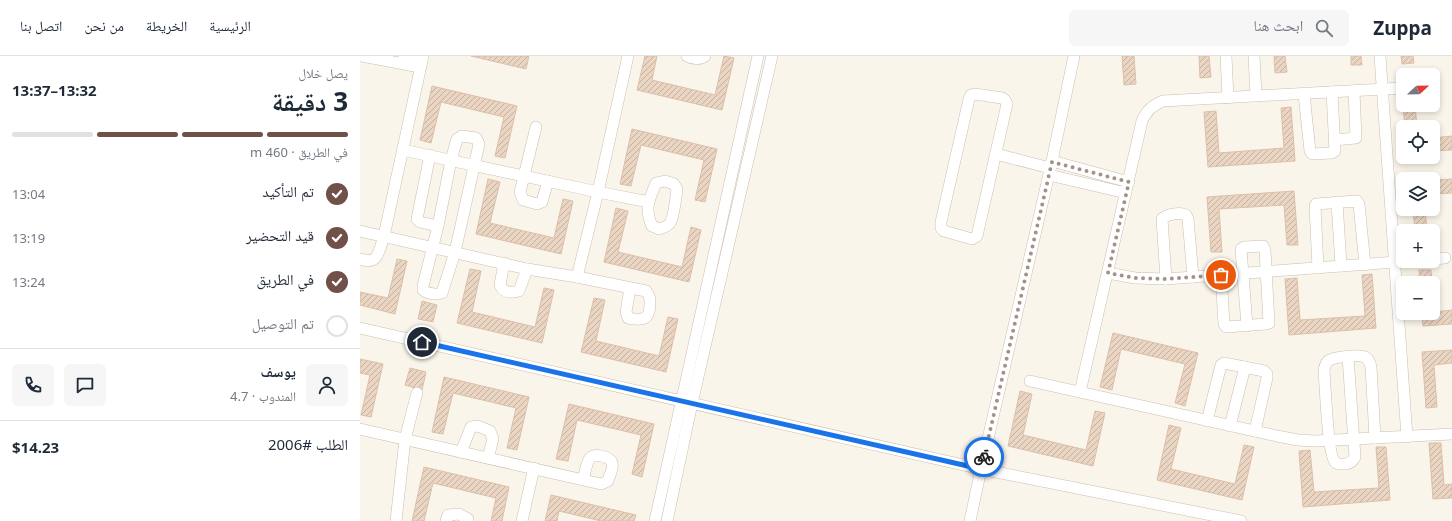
<!DOCTYPE html>
<html lang="ar">
<head>
<meta charset="utf-8">
<style>
  :root { --surface:#fff; --page:#f6f6f7; --text:#1f2937; --muted:#747a83; --line:#e0e1e3; --accent:#705049 }
  body { margin:0; font-family:"Noto Sans","Noto Naskh Arabic",sans-serif; background:var(--page); color:var(--text); direction:rtl; height:100vh; display:flex; flex-direction:column; font-size:15px; white-space:nowrap }
  * { box-sizing:border-box; margin:0 }
  p { font-size:13px; color:var(--muted) }
  .icon { flex:none; width:22px; height:22px; fill:none; stroke:currentColor; stroke-width:2; stroke-linecap:round; stroke-linejoin:round }
  .map { position:relative; flex:1; overflow:hidden; direction:ltr }
  .details { display:flex; flex-direction:column; background:var(--surface); width:360px }
  .details>* { flex:none }
  .needle { width:26px; rotate:68deg }
  .controls { position:absolute; left:1036px; top:12px; display:grid; gap:8px }
  .controls a { display:grid; place-items:center; width:44px; height:44px; border-radius:6px; background:var(--surface); box-shadow:0 2px 6px #0003; font-size:20px }
  .pin { position:absolute; display:grid; place-items:center; width:34px; height:34px; color:#fff; margin:-17px; border:2px solid #fff; border-radius:50%; box-shadow:0 1px 4px #0007 }
  .courier { position:absolute; display:grid; place-items:center; width:40px; height:40px; margin:-20px; border:3px solid #1a73e8; border-radius:50%; background:#fff; color:#222; box-shadow:0 1px 5px #0007 }
  .summary em { font-style:normal; font-weight:700 }
  .summary div { display:flex; flex-direction:column-reverse }
  .summary { display:flex; align-items:center; justify-content:space-between; height:68px; padding:0 12px }
  h1 { font-size:26px; font-weight:700; line-height:30px }
  .bar { display:grid; grid-template-columns:repeat(4,1fr); gap:6px 4px; align-content:center; height:48px; padding:0 12px }
  .bar i { height:5px; border-radius:3px; background:var(--line) }
  .bar .selected { background:var(--accent) }
  .bar p { grid-column:span 4 }
  .line { display:flex; align-items:center; gap:10px; padding:0 12px; border-top:1px solid var(--line) }
  .line div { flex:1 }
  .round { display:grid; place-items:center; flex:none; width:42px; height:42px; border-radius:6px; background:var(--page) }
  ol { padding:0 12px; list-style:none }
  li { display:flex; align-items:center; gap:12px; height:44px }
  li p { margin-inline-start:auto }
  li .icon { padding:4px; border-radius:50%; background:var(--accent); color:#fff; stroke-width:4 }
  li:last-child { color:var(--muted) }
  li i { width:22px; height:22px; border:2px solid var(--line); border-radius:50% }
  header { display:flex; align-items:center; gap:24px; box-sizing:border-box; height:56px; padding:0 20px; background:var(--surface); border-bottom:1px solid var(--line) }
  header strong { font-size:19px }
  nav { display:flex; gap:22px; margin-inline-start:auto; font-size:14px }
  .search { width:280px; height:36px; background:var(--page); display:flex; align-items:center; gap:10px; box-sizing:border-box; padding:0 14px; border-radius:6px; color:var(--muted); font-size:15px }
  main { display:flex; flex:1; min-height:0 }
  .map>svg:first-child { display:block }
  .building { fill:url(#building-hatch); stroke:#ddbfa7 }
  .lines { fill:none; stroke-linecap:round; stroke-linejoin:round }
  .minor-casing { stroke:#cbbeb1; stroke-width:12 }
  .minor { stroke:#fff; stroke-width:11 }
  .done { stroke:#a29386; stroke-width:4; stroke-dasharray:0 7.2 }
  .route { stroke:#1a73e8; stroke-width:5 }
</style>
</head>
<body>
<header>
<strong>Zuppa</strong>
<div class="search"><svg class="icon" aria-label="search" viewBox="0 0 24 24"><circle cx="10" cy="10" r="6"/><path d="M15 15l6 6"/></svg>ابحث هنا</div>
<nav><a>الرئيسية</a><a>الخريطة</a><a>من نحن</a><a>اتصل بنا</a></nav>
</header>
<main>
<div class="map">
<svg width="1092" height="465" viewBox="0 0 1092 465">
  <defs>
    <pattern id="building-hatch" width="6" height="6" patternUnits="userSpaceOnUse"><rect width="6" height="6" fill="#ead5c3"/><path d="M-1 1l2-2M0 6l6-6M5 7l2-2" fill="none" stroke="#c2b0a1"/></pattern>
  </defs>
  <rect width="100%" height="100%" fill="#faf5ea"/>
  <g class="building">
    <polygon points="111,0 169,0 166,13"/>
    <polygon points="285,0 297,0 292,24 355,39 364,0 374,2 362,54 277,34"/>
    <polygon points="762,0 774,0 776,28 764,29"/>
    <polygon points="839,0 849,0 851,21 840,22"/>
    <polygon points="914,0 925,0 927,16 915,17"/>
    <polygon points="991,0 1001,0 1002,9 991,9"/>
    <polygon points="1041,0 1053,0 1054,7 1042,8"/>
    <polygon points="72,30 157,50 145,102 135,100 144,61 81,46 71,87 60,84"/>
    <polygon points="1043,49 1055,49 1057,71 1045,71"/>
    <polygon points="931,51 935,105 848,111 844,56 856,55 859,97 924,92 921,52"/>
    <polygon points="272,73 357,93 345,146 335,144 344,104 281,89 271,130 260,128"/>
    <polygon points="1092,80 1092,94 1073,95 1073,82"/>
    <polygon points="128,123 140,126 130,167 194,182 203,143 213,145 201,198 116,178"/>
    <polygon points="1092,123 1092,137 1073,138 1073,124"/>
    <polygon points="934,135 938,189 927,189 924,149 859,153 862,196 851,196 847,141"/>
    <polygon points="256,152 268,155 258,196 322,211 331,171 341,174 329,226 244,206"/>
    <polygon points="1053,153 1065,153 1067,175 1055,175"/>
    <polygon points="37,203 47,205 35,258 0,249 0,236 28,242"/>
    <polygon points="110,213 121,215 112,256 175,271 184,232 194,234 182,287 97,267"/>
    <polygon points="1059,214 1071,214 1072,227 1060,227"/>
    <polygon points="1012,218 1016,272 929,279 925,223 937,222 940,264 1005,260 1002,219"/>
    <polygon points="234,242 245,244 236,285 299,300 308,261 318,263 306,316 221,296"/>
    <polygon points="1073,243 1074,256 1092,254 1092,268 1063,270 1062,257 1073,257"/>
    <polygon points="62,245 77,249 73,266 58,263"/>
    <polygon points="753,277 838,297 825,350 815,347 825,308 761,293 752,334 740,331"/>
    <polygon points="1092,294 1092,307 1074,309 1077,351 1066,352 1062,296"/>
    <polygon points="0,303 23,308 11,361 1,359 10,319 0,317"/>
    <polygon points="50,312 66,316 62,334 45,329"/>
    <polygon points="84,321 169,341 157,394 147,392 156,352 93,337 83,378 72,376"/>
    <polygon points="660,335 672,338 663,379 726,394 735,355 745,357 733,410 648,390"/>
    <polygon points="209,348 294,368 282,421 272,418 281,379 217,364 208,405 196,403"/>
    <polygon points="809,369 821,372 811,413 875,428 884,389 894,391 882,444 797,424"/>
    <polygon points="1069,387 1081,387 1084,429 1092,428 1092,442 1073,443"/>
    <polygon points="1016,391 1026,391 1030,444 943,451 939,395 950,394 954,436 1019,432"/>
    <polygon points="64,411 149,431 142,465 131,465 136,442 73,427 64,465 52,465"/>
    <polygon points="191,439 276,459 274,465 241,465 199,455 197,465 185,465"/>
  </g>
  <g class="lines">
    <g class="minor-casing">
      <g id="minor">
        <polyline points="2,0 60,11"/>
        <polyline points="44,0 62,4"/>
        <path d="M327,0C332,3 340,4 345,0"/>
        <polyline points="866,0 868,42"/>
        <polyline points="894,0 896,40"/>
        <polyline points="1020,0 1047,381"/>
        <polyline points="1073,30 1074,30"/>
        <polygon points="615,38 642,42 645,44 647,48 617,180 612,183 584,175 581,172 581,166 609,43 611,39"/>
        <polyline points="944,38 950,95 952,98 972,97 975,95 972,36"/>
        <polyline points="176,71 160,136 163,144 177,148 182,146 188,125"/>
        <path d="M102,80L116,82L119,88L95,196L82,237C77,239 68,238 63,234V230L78,170L91,104L97,83Z"/>
        <polyline points="974,84 996,82 994,35"/>
        <polyline points="43,94 238,136 289,146"/>
        <polyline points="636,98 690,112"/>
        <polyline points="70,99 57,163 60,166 78,170"/>
        <polyline points="692,105 769,126"/>
        <polyline points="689,119 766,137"/>
        <path d="M305,125L314,128L317,133C316,141 314,161 310,167C307,171 303,172 299,173L292,170C284,152 289,144 296,127Z"/>
        <polyline points="977,146 981,210"/>
        <path d="M0,175L167,213L217,221L286,235C289,239 290,241 290,247C290,264 283,265 268,262L266,256L270,232"/>
        <path d="M0,203C19,210 19,194 24,180L63,0"/>
        <polyline points="1073,203 1085,202"/>
        <path d="M144,207L140,229C143,237 152,237 159,235L167,213"/>
        <polyline points="958,212 955,150 956,148 997,145 999,148 1005,209"/>
        <polyline points="748,217 775,222 806,223 1050,205"/>
        <polyline points="861,219 864,268 866,271 906,268 909,267 905,194 903,190 884,191 881,193 887,270"/>
        <polyline points="217,221 238,136 268,0"/>
        <path d="M806,223L802,163C807,158 820,156 826,159L828,163L833,221"/>
        <polyline points="0,272 621,413 881,465"/>
        <path d="M988,301L995,401C993,405 991,407 986,408C982,408 978,409 975,406C968,400 965,327 964,314C965,310 965,308 968,305C973,301 998,298 1005,301C1009,303 1010,307 1011,311L1015,382"/>
        <polyline points="670,325 917,380 938,384 955,385 1092,378"/>
        <path d="M720,336L782,65C787,54 792,50 803,45L1043,32"/>
        <polyline points="847,365 861,309 864,307 904,315 907,318 907,322 895,375"/>
        <polyline points="870,370 885,311"/>
        <path d="M0,373L241,428L248,425C249,420 254,412 252,407C250,400 234,397 230,402C226,407 225,418 223,424"/>
        <polyline points="101,396 111,371 118,370 130,375 133,383 128,402"/>
        <polyline points="36,465 45,383 57,337"/>
        <polyline points="86,465 88,459 99,458 108,463 108,465"/>
        <polyline points="162,465 174,412"/>
        <polyline points="295,465 398,0"/>
        <polyline points="307,465 332,347 412,0"/>
        <polyline points="610,465 621,413 692,105 714,0"/>
      </g>
    </g>
    <use href="#minor" class="minor"/>
  </g>
  <g class="lines">
    <polyline class="done" points="624,401 692,106 769,126 748,217 775,222 806,223 861,219"/>
    <polyline class="route" points="62,286 621,413 624,401"/>
  </g>
</svg>
<div class="controls">
<a><svg class="needle" viewBox="-14 -14 28 28"><path d="M0-13l5 13h-10z" fill="#e53935"/><path d="M0 13l5-13h-10z" fill="#747a83"/></svg></a>
<a><svg class="icon" aria-label="locate" viewBox="0 0 24 24"><circle cx="12" cy="12" r="6"/><path d="M12 2v4M12 18v4M2 12h4M18 12h4"/></svg></a>
<a><svg class="icon" aria-label="layers" viewBox="0 0 24 24"><path d="M12 4l9 5-9 5-9-5zM3 14l9 5 9-5"/></svg></a>
<a>+</a>
<a>−</a>
</div>
<div class="pin" style="left:861px;top:219px;background:#ea580c"><svg class="icon" aria-label="bag" viewBox="0 0 24 24"><path d="M5 8h14l-1 12H6zM9 8a3 3 0 0 1 6 0"/></svg></div>
<div class="pin" style="left:62px;top:286px;background:#1f2937"><svg class="icon" aria-label="home" viewBox="0 0 24 24"><path d="M3 11l9-7 9 7M6 9v11h12V9"/></svg></div>
<div class="courier" style="left:624px;top:401px"><svg class="icon" aria-label="bike" viewBox="0 0 24 24"><circle cx="6" cy="16" r="4"/><circle cx="18" cy="16" r="4"/><path d="M6 16l4-8h5l3 8M10 8l3 8H6M13 5h3"/></svg></div>
</div>
<section class="details">
<div class="summary"><div><h1>3 دقيقة</h1><p>يصل خلال</p></div><em>13:32–13:37</em></div>
<div class="bar"><i class="selected"></i><i class="selected"></i><i class="selected"></i><i></i><p>في الطريق · 460 m</p></div>
<ol>
<li><svg class="icon" aria-label="check" viewBox="0 0 24 24"><path d="M5 12l5 5 9-10"/></svg>تم التأكيد<p>13:04</p></li>
<li><svg class="icon" aria-label="check" viewBox="0 0 24 24"><path d="M5 12l5 5 9-10"/></svg>قيد التحضير<p>13:19</p></li>
<li><svg class="icon" aria-label="check" viewBox="0 0 24 24"><path d="M5 12l5 5 9-10"/></svg>في الطريق<p>13:24</p></li>
<li><i></i>تم التوصيل</li>
</ol>
<div class="line" style="height:72px"><a class="round"><svg class="icon" aria-label="person" viewBox="0 0 24 24"><circle cx="12" cy="8" r="4"/><path d="M4 21q1-7 8-7t8 7"/></svg></a><div><b>يوسف</b><p>المندوب · 4.7</p></div><a class="round"><svg class="icon" aria-label="chat" viewBox="0 0 24 24"><path d="M4 5h16v11H9l-5 4z"/></svg></a><a class="round"><svg class="icon" aria-label="phone" viewBox="0 0 24 24"><path d="M5 4h4l2 5-3 2q2 4 5 5l2-3 5 2v4C11 20 4 13 5 4z"/></svg></a></div>
<div class="line" style="height:52px"><div>الطلب #2006</div><b>$14.23</b></div>
</section>
</main>
</body>
</html>
